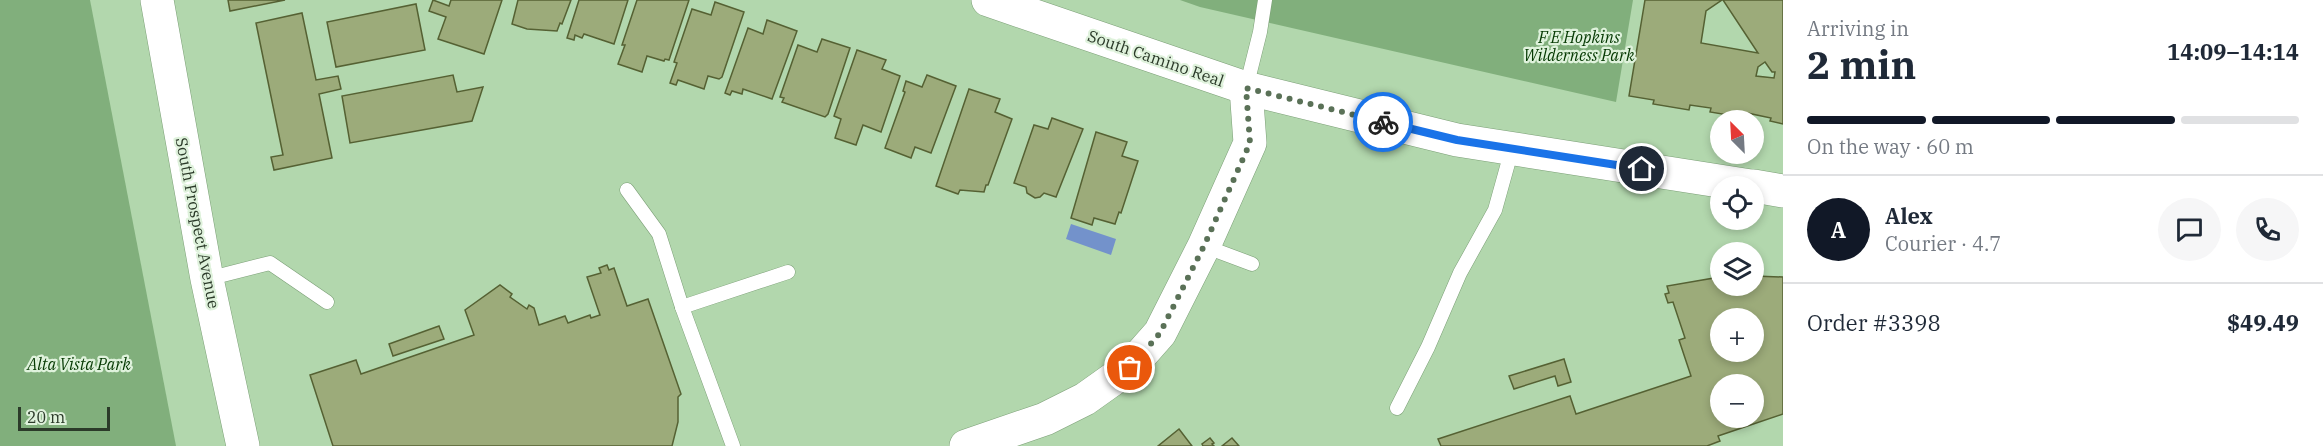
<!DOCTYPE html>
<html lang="en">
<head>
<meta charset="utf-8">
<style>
  :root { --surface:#fff; --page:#f6f6f7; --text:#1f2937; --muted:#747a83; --line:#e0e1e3; --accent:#111827 }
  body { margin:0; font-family:"IBM Plex Serif",serif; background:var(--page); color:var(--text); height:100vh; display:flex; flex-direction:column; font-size:22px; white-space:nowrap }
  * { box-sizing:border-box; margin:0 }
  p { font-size:20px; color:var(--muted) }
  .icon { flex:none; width:33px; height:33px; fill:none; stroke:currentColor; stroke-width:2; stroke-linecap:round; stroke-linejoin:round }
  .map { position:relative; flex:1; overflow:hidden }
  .drawer { display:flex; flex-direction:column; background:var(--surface); width:540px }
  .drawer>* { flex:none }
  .needle { width:39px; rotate:336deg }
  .buttons { position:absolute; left:1710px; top:110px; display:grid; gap:12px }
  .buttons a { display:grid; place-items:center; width:54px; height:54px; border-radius:50%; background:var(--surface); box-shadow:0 3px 9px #0003; font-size:30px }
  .scale { position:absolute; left:18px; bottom:15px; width:92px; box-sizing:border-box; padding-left:6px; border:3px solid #2b3a29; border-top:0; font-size:16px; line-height:21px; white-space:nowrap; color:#2b3a29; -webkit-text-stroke:4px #dff2dc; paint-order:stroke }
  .pin { position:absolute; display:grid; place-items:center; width:51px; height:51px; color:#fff; margin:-26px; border:3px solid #fff; border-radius:50%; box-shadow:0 2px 6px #0007 }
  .courier { position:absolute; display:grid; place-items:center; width:60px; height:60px; margin:-30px; border:4px solid #1a73e8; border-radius:50%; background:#fff; color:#222; box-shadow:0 2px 8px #0007 }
  .headline em { font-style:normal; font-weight:700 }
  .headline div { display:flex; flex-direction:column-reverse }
  .headline { display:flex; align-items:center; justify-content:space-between; height:102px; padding:0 24px }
  h1 { font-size:39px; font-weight:700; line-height:45px }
  .bar { display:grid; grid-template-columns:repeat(4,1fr); gap:9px 6px; align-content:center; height:72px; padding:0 24px }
  .bar i { height:8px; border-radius:4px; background:var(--line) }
  .bar .on { background:var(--accent) }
  .bar p { grid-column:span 4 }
  .line { display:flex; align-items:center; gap:15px; padding:0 24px; border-top:2px solid var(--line) }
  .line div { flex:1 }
  .round { display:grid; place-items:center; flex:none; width:63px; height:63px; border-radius:32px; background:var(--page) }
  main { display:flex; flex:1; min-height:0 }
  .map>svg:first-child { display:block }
  .green { fill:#81af7c }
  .water { fill:#7392cb }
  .building { fill:#9cab7a; stroke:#556133; stroke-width:1.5; fill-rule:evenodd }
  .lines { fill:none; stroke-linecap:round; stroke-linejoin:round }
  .service-casing { stroke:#7b9f76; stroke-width:15 }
  .tertiary-casing { stroke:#7b9f76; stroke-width:34 }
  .secondary-casing { stroke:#7b9f76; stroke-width:34 }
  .primary-casing { stroke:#7b9f76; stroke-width:34 }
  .service { stroke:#fff; stroke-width:14 }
  .tertiary { stroke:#fff; stroke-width:33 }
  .secondary { stroke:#fff; stroke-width:33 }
  .primary { stroke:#fff; stroke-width:33 }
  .done { stroke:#5a7157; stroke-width:6; stroke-dasharray:0 10.8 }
  .route { stroke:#1a73e8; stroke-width:8 }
  .labels { text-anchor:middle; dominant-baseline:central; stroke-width:4.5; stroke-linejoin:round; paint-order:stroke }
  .park-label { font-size:16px; font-style:italic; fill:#043801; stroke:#dff2dc }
  .street-label { font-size:16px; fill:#2b3a29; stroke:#dff2dc }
</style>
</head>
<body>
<main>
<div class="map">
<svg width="1783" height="446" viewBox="0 0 1783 446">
  <rect width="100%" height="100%" fill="#b2d7ad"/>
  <g class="green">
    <polygon points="0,0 90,0 176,446 0,446"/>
    <polygon points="1180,0 1633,0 1616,102 1200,7"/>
  </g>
  <polygon class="water" points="1071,224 1116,239 1111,255 1066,239"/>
  <g class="building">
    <polygon points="228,0 285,0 230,11"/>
    <polygon points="433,0 449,6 451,0 502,0 484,54 438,39 446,17 429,11"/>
    <polygon points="518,0 571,0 562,24 560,23 557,31 527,29 512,24"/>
    <polygon points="579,0 628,0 614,44 584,34 582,38 575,35 574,40 567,38"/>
    <polygon points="637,0 689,0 669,60 665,59 664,61 647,56 642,72 618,64 625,45 622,45"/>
    <path d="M1645,0H1722L1706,11L1701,43L1758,53L1723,0H1783V124L1770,121L1771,118L1747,113L1746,118L1710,112L1711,108L1690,105L1689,110L1653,104L1654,100L1629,96ZM1765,62L1772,72H1775L1774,78L1756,76L1758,67Z"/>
    <polygon points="715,2 744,12 722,77 719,79 708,76 704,89 678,80 676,85 670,83 677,63 674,62 692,9 711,15"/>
    <polygon points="416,4 425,50 336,67 327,22"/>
    <polygon points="302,13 316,80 338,76 341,89 319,94 332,158 274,170 271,157 283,155 256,23"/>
    <polygon points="767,20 797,31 772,99 743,89 742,94 732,91 730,95 725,93 748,28 763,34"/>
    <polygon points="822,39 850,48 828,114 825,117 782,102 784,98 780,97 798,45 817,52"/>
    <polygon points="857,50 886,60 882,69 900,76 881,132 863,125 856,145 835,138 841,119 834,116"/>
    <polygon points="453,75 457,92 483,87 472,121 350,143 342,96"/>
    <polygon points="927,75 956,86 931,153 915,147 911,158 885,148 905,92 903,91 906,81 922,87"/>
    <polygon points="969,89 1000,99 995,112 1012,119 988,185 986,185 984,192 960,190 958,194 936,186"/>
    <polygon points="1052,118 1083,129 1056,197 1044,193 1040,197 1035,198 1027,193 1026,187 1014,183 1034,125 1048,129"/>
    <polygon points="1096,132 1127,142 1122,156 1138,161 1121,213 1119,212 1115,224 1094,218 1092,225 1071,218"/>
    <polygon points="607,265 609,270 614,268 627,306 648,299 681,394 678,397 678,422 672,446 333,446 310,375 356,360 361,374 474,335 465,310 500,285 512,294 510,297 527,309 529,305 534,308 539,325 565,316 568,323 590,315 591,318 600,315 587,277 601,273 599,268"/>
    <path d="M1754,276L1783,277V414L1718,436L1720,441L1707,446H1441L1438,439L1570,396L1576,414L1691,376L1679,340L1685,338L1673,302L1668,303L1665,294L1669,293L1667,286L1720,277V285H1754ZM1720,318H1754V351H1720ZM1720,384H1754V417H1720Z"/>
    <polygon points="439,326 444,339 393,356 389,344"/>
    <polygon points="1564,359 1571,382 1558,386 1555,376 1514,389 1509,376"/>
    <polygon points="1179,429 1192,446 1158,446"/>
    <polygon points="1210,438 1214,443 1212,444 1214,446 1203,446 1202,444"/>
    <polygon points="1232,438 1239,446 1222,446"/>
  </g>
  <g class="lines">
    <g class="service-casing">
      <g id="service">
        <polyline points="1246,88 1260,32 1265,0"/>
        <polyline points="627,190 659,234 682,307 733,446"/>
        <polyline points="1204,246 1252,264"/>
        <polyline points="207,279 270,263 327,302"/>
        <polyline points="682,307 788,272"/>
        <polyline points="1397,408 1428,347 1460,273 1495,210 1512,149"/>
      </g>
    </g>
    <g class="tertiary-casing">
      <polyline id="tertiary" points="966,446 1045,419 1085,399 1130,367 1160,333 1204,246 1250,143 1246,88"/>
    </g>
    <g class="secondary-casing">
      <polyline id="secondary" points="157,0 207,279 243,446"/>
    </g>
    <g class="primary-casing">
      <g id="primary">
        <polyline points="988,0 1246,88 1457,140 1751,186"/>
        <polyline points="1754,186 1783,191"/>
      </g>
    </g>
    <use href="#service" class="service"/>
    <use href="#tertiary" class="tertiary"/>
    <use href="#secondary" class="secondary"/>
    <use href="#primary" class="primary"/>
  </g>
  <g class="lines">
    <polyline class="done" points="1130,368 1160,333 1204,246 1250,143 1246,88 1383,122"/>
    <polyline class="route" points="1383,122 1457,140 1642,169"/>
  </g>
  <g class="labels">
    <g class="park-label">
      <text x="1579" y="37">F E Hopkins<tspan x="1579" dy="18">Wilderness Park</tspan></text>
      <text x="79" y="364">Alta Vista Park</text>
    </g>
    <g class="street-label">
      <text transform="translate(1156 58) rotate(19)">South Camino Real</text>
      <text transform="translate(198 223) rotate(79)">South Prospect Avenue</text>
    </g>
  </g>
</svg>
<div class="buttons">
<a><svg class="needle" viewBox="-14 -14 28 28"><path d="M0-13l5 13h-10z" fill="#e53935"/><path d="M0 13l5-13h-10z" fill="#747a83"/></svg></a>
<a><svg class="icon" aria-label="locate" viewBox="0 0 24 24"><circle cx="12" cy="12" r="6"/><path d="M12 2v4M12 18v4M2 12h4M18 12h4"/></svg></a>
<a><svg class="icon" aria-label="layers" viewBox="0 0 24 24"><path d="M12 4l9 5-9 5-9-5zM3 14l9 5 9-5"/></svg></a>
<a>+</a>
<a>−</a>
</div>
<div class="scale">20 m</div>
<div class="pin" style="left:1130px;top:368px;background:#ea580c"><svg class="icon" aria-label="bag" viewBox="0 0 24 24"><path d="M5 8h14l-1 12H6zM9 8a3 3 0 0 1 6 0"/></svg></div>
<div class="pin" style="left:1642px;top:169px;background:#1f2937"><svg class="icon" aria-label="home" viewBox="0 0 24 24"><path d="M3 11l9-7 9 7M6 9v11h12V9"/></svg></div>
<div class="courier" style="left:1383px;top:122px"><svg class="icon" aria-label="bike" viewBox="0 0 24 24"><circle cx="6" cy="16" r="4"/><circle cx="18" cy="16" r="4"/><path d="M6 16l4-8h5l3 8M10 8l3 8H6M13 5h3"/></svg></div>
</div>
<section class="drawer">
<div class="headline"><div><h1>2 min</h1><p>Arriving in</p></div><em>14:09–14:14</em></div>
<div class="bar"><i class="on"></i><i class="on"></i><i class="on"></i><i></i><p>On the way · 60 m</p></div>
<div class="line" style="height:108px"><b class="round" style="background:var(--accent);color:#fff">A</b><div><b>Alex</b><p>Courier · 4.7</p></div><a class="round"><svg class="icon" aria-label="chat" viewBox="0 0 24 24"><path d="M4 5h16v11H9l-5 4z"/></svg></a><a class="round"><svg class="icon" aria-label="phone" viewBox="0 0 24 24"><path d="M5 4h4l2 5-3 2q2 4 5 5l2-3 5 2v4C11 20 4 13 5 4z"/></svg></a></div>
<div class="line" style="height:78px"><div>Order #3398</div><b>$49.49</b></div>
</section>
</main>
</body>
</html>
